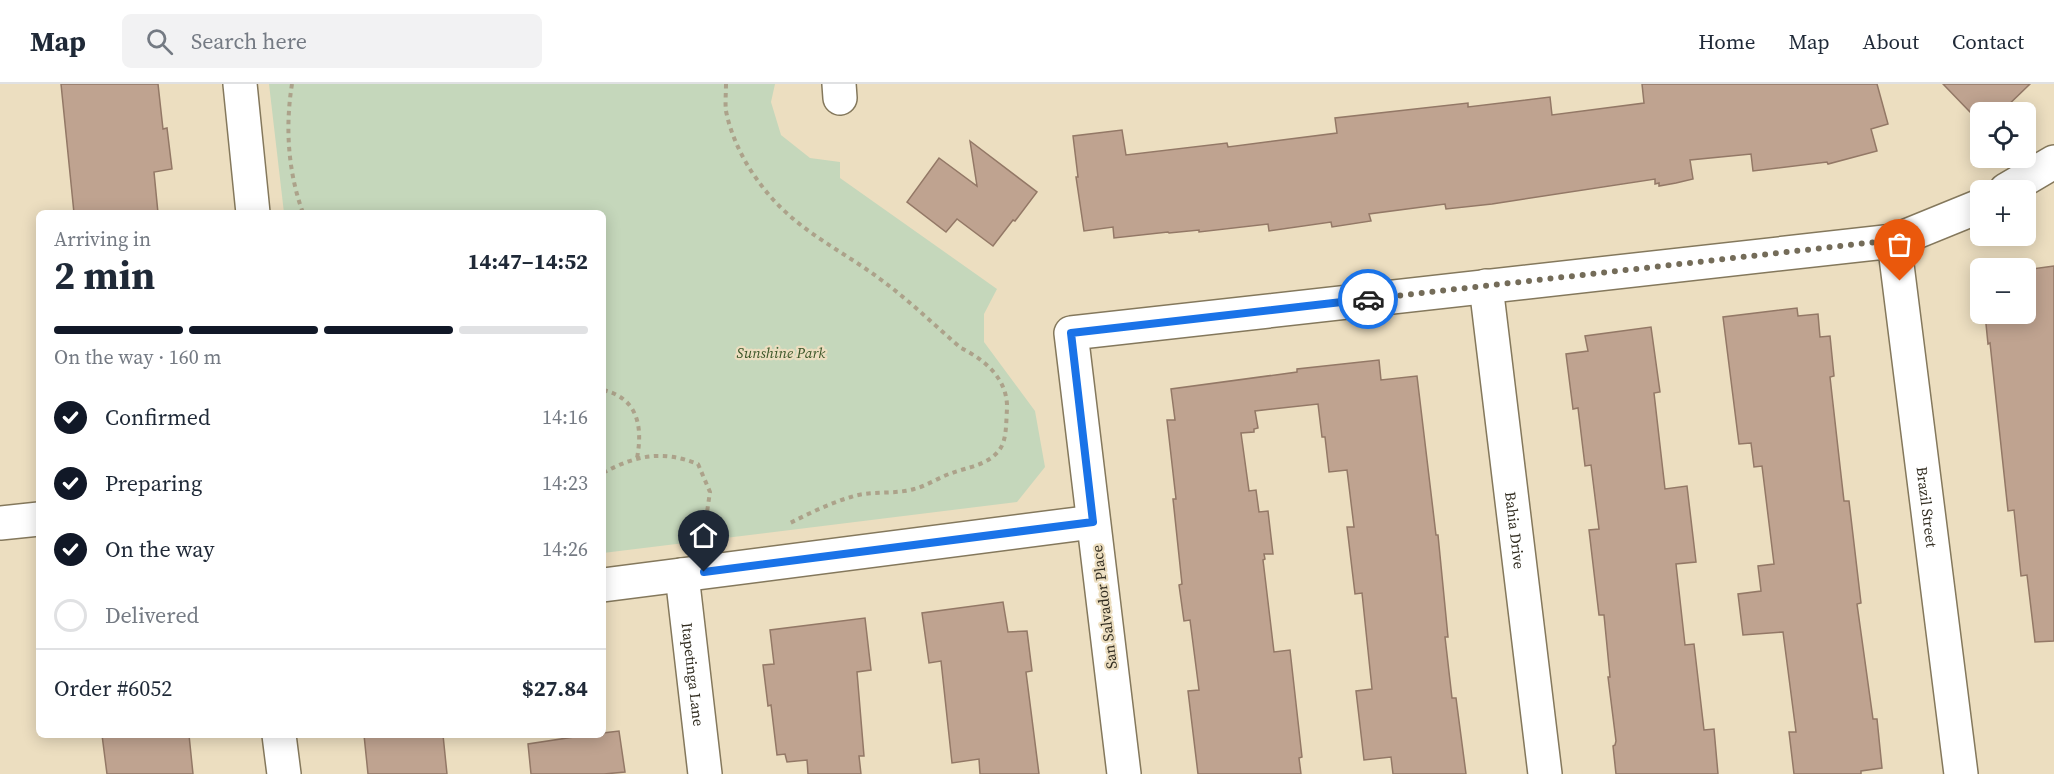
<!DOCTYPE html>
<html lang="en">
<head>
<meta charset="utf-8">
<style>
  :root { --surface:#fff; --page:#f2f2f3; --text:#1f2937; --muted:#747a83; --line:#e0e1e3; --accent:#111827 }
  body { margin:0; font-family:"Source Serif 4",serif; background:var(--page); color:var(--text); height:100vh; display:flex; flex-direction:column; font-size:22px; white-space:nowrap }
  * { box-sizing:border-box; margin:0 }
  p { font-size:20px; color:var(--muted) }
  .icon { flex:none; width:33px; height:33px; fill:none; stroke:currentColor; stroke-width:2; stroke-linecap:round; stroke-linejoin:round }
  .map { position:relative; flex:1; overflow:hidden }
  .details { position:absolute; left:36px; top:126px; width:570px; height:528px; display:flex; flex-direction:column; background:var(--surface); border-radius:9px; box-shadow:0 3px 15px #0003 }
  .details>* { flex:none }
  .controls { position:absolute; left:1970px; top:18px; display:grid; gap:12px }
  .controls a { display:grid; place-items:center; width:66px; height:66px; border-radius:9px; background:var(--surface); box-shadow:0 3px 15px #0003; font-size:30px }
  .pin { position:absolute; display:grid; place-items:center; width:51px; height:51px; color:#fff; margin:-62px -26px; border-radius:50% 50% 50% 0; rotate:-45deg; box-shadow:0 0 6px #0007 }
  .pin .icon { rotate:45deg }
  .courier { position:absolute; display:grid; place-items:center; width:60px; height:60px; margin:-30px; border:4px solid #1a73e8; border-radius:50%; background:#fff; color:#222; box-shadow:0 2px 8px #0007 }
  .overview em { font-style:normal; font-weight:700 }
  .overview div { display:flex; flex-direction:column-reverse }
  .overview { display:flex; align-items:center; justify-content:space-between; height:102px; padding:0 18px }
  h1 { font-size:39px; font-weight:700; line-height:45px }
  .bar { display:grid; grid-template-columns:repeat(4,1fr); gap:9px 6px; align-content:center; height:72px; padding:0 18px }
  .bar i { height:8px; border-radius:4px; background:var(--line) }
  .bar .active { background:var(--accent) }
  .bar p { grid-column:span 4 }
  .line { display:flex; align-items:center; gap:15px; padding:0 18px; border-top:2px solid var(--line) }
  .line div { flex:1 }
  ol { padding:0 18px; list-style:none }
  li { display:flex; align-items:center; gap:18px; height:66px }
  li p { margin-inline-start:auto }
  li .icon { padding:6px; border-radius:50%; background:var(--accent); color:#fff; stroke-width:4 }
  li:last-child { color:var(--muted) }
  li i { width:33px; height:33px; border:3px solid var(--line); border-radius:50% }
  header { display:flex; align-items:center; gap:36px; box-sizing:border-box; height:84px; padding:0 30px; background:var(--surface); border-bottom:2px solid var(--line) }
  header strong { font-size:28px }
  nav { display:flex; gap:33px; margin-inline-start:auto; font-size:21px }
  .search { width:420px; height:54px; background:var(--page); display:flex; align-items:center; gap:15px; box-sizing:border-box; padding:0 21px; border-radius:9px; color:var(--muted); font-size:22px }
  .map>svg:first-child { display:block }
  .green { fill:#c5d7bb }
  .building { fill:#bfa390; stroke:#937866; stroke-width:1.5 }
  .lines { fill:none; stroke-linecap:round; stroke-linejoin:round }
  .minor-casing { stroke:#84785c; stroke-width:36 }
  .path { stroke:#aca28a; stroke-width:4; stroke-dasharray:4.5 4.5; stroke-linecap:butt }
  .minor { stroke:#fff; stroke-width:33 }
  .done { stroke:#746c59; stroke-width:6; stroke-dasharray:0 10.8 }
  .route { stroke:#1a73e8; stroke-width:8 }
  .labels { text-anchor:middle; dominant-baseline:central; stroke-width:4.5; stroke-linejoin:round; paint-order:stroke }
  .park-label { font-size:15px; font-style:italic; fill:#3b5628; stroke:#ecdec0 }
  .street-label { font-size:15px; fill:#332e22; stroke:#ecdec0 }
</style>
</head>
<body>
<header>
<strong>Map</strong>
<div class="search"><svg class="icon" aria-label="search" viewBox="0 0 24 24"><circle cx="10" cy="10" r="6"/><path d="M15 15l6 6"/></svg>Search here</div>
<nav><a>Home</a><a>Map</a><a>About</a><a>Contact</a></nav>
</header>
<div class="map">
<svg width="2054" height="690" viewBox="0 0 2054 690">
  <rect width="100%" height="100%" fill="#ecdec0"/>
  <polygon class="green" points="269,0 775,0 771,18 781,51 810,74 840,78 840,94 997,205 984,230 984,258 1035,327 1045,383 1017,418 603,469 603,129 284,129"/>
  <g class="building">
    <polygon points="61,0 158,0 163,45 167,44 172,85 154,88 158,129 74,129"/>
    <polygon points="1642,0 1877,0 1888,40 1871,45 1877,67 1828,80 1827,78 1753,87 1751,70 1690,76 1693,95 1676,99 1659,102 1659,99 1655,100 1655,95 1492,120 1446,125 1445,120 1369,130 1371,137 1332,143 1331,138 1269,147 1268,140 1199,148 1199,146 1169,149 1168,148 1114,154 1113,143 1084,147 1076,93 1078,93 1073,52 1122,46 1126,71 1227,59 1228,63 1337,49 1335,34 1468,19 1468,23 1550,13 1552,31 1644,19"/>
    <polygon points="1943,0 2030,0 2001,28 1970,28"/>
    <polygon points="970,57 1037,108 1015,137 1013,136 993,162 957,135 946,148 907,118 939,74 977,102"/>
    <polygon points="2054,182 2054,557 2035,558 2027,491 2021,492 2014,426 2008,427 1990,259 1988,260 1985,230 2025,230 2025,186"/>
    <polygon points="1797,224 1798,232 1818,230 1820,253 1830,252 1834,292 1830,293 1840,382 1844,417 1849,417 1861,519 1857,520 1873,635 1877,635 1882,684 1861,687 1861,690 1794,690 1789,648 1796,648 1783,548 1743,551 1738,510 1761,507 1758,482 1774,480 1762,382 1754,383 1751,359 1739,360 1723,233"/>
    <polygon points="1651,243 1660,308 1654,309 1665,405 1687,402 1696,478 1676,480 1685,561 1694,560 1704,646 1714,645 1718,690 1616,690 1613,662 1615,661 1616,657 1608,593 1610,593 1604,531 1599,531 1589,446 1599,445 1591,381 1585,382 1578,324 1573,325 1566,270 1588,267 1585,252"/>
    <polygon points="1379,276 1381,296 1417,292 1436,451 1438,451 1448,553 1445,553 1452,614 1456,614 1466,690 1393,690 1391,673 1364,676 1356,607 1372,605 1362,509 1355,510 1347,443 1354,443 1347,386 1329,388 1325,353 1322,353 1318,320 1255,327 1258,344 1254,345 1254,348 1241,349 1249,407 1256,406 1259,428 1268,427 1273,470 1264,470 1265,475 1263,476 1274,568 1290,566 1302,673 1299,674 1301,690 1198,690 1188,607 1199,606 1190,536 1184,537 1179,501 1182,500 1173,415 1176,415 1167,336 1175,336 1171,305 1297,288 1297,285"/>
    <polygon points="1003,518 1008,548 1027,547 1032,587 1026,588 1039,690 980,690 979,675 952,679 941,577 929,579 922,529"/>
    <polygon points="865,534 871,586 857,588 864,672 859,672 861,690 808,690 807,676 787,678 785,670 777,671 771,621 768,622 763,581 774,580 770,546"/>
    <polygon points="619,647 625,688 604,690 531,690 528,660 587,651 603,651 603,649"/>
    <polygon points="102,651 189,651 193,690 107,690"/>
    <polygon points="364,651 443,651 447,690 368,690"/>
  </g>
  <g class="lines">
    <g class="minor-casing">
      <g id="minor">
        <polyline points="240,0 253,129"/>
        <polyline points="839,0 840,14"/>
        <polyline points="2006,106 2054,78"/>
        <path id="s1" d="M1894,157L1961,690"/>
        <path id="s2" d="M1486,202L1545,690"/>
        <polyline points="0,439 39,435"/>
        <path id="s3" d="M682,491L705,690"/>
        <polyline points="603,501 1093,438"/>
        <polyline points="279,651 284,690"/>
        <polyline points="1124,690 1071,249 1894,157 1980,122"/>
      </g>
    </g>
    <g class="path">
      <path d="M292,0C285,43 288,88 303,129"/>
      <path d="M726,0C726,9 725,19 726,27C734,67 760,106 790,132C817,156 851,173 880,195C909,216 934,241 961,264C985,276 1008,295 1007,325C1006,337 1007,355 1000,365C989,381 968,383 952,389C939,393 927,402 914,405C893,411 872,406 851,413C830,419 808,430 788,440"/>
      <path d="M603,306C638,314 643,343 637,374"/>
      <path d="M603,389C636,371 662,366 698,380L710,408L703,455"/>
    </g>
    <use href="#minor" class="minor"/>
  </g>
  <g class="lines">
    <polyline class="done" points="1368,215 1894,156 1900,197"/>
    <polyline class="route" points="704,488 1093,438 1071,249 1368,215"/>
  </g>
  <g class="labels">
    <g class="park-label">
      <text x="781" y="268">Sunshine Park</text>
    </g>
    <g class="street-label">
      <text stroke="none"><textPath href="#s1" startOffset="268">Brazil Street</textPath></text>
      <text stroke="none"><textPath href="#s2" startOffset="246">Bahia Drive</textPath></text>
      <text transform="translate(1104 523) rotate(-97)">San Salvador Place</text>
      <text stroke="none"><textPath href="#s3" startOffset="100">Itapetinga Lane</textPath></text>
    </g>
  </g>
</svg>
<div class="controls">
<a><svg class="icon" aria-label="locate" viewBox="0 0 24 24"><circle cx="12" cy="12" r="6"/><path d="M12 2v4M12 18v4M2 12h4M18 12h4"/></svg></a>
<a>+</a>
<a>−</a>
</div>
<div class="pin" style="left:1900px;top:197px;background:#ea580c"><svg class="icon" aria-label="bag" viewBox="0 0 24 24"><path d="M5 8h14l-1 12H6zM9 8a3 3 0 0 1 6 0"/></svg></div>
<div class="pin" style="left:704px;top:488px;background:#1f2937"><svg class="icon" aria-label="home" viewBox="0 0 24 24"><path d="M3 11l9-7 9 7M6 9v11h12V9"/></svg></div>
<div class="courier" style="left:1368px;top:215px"><svg class="icon" aria-label="car" viewBox="0 0 24 24"><path d="M5 17H2v-5l4-1 3-4h7l3 4 3 1v5h-3M9 17h6M6 11h13"/><circle cx="7" cy="17" r="2"/><circle cx="17" cy="17" r="2"/></svg></div>
<section class="details">
<div class="overview"><div><h1>2 min</h1><p>Arriving in</p></div><em>14:47–14:52</em></div>
<div class="bar"><i class="active"></i><i class="active"></i><i class="active"></i><i></i><p>On the way · 160 m</p></div>
<ol>
<li><svg class="icon" aria-label="check" viewBox="0 0 24 24"><path d="M5 12l5 5 9-10"/></svg>Confirmed<p>14:16</p></li>
<li><svg class="icon" aria-label="check" viewBox="0 0 24 24"><path d="M5 12l5 5 9-10"/></svg>Preparing<p>14:23</p></li>
<li><svg class="icon" aria-label="check" viewBox="0 0 24 24"><path d="M5 12l5 5 9-10"/></svg>On the way<p>14:26</p></li>
<li><i></i>Delivered</li>
</ol>
<div class="line" style="height:78px"><div>Order #6052</div><b>$27.84</b></div>
</section>
</div>
</body>
</html>
